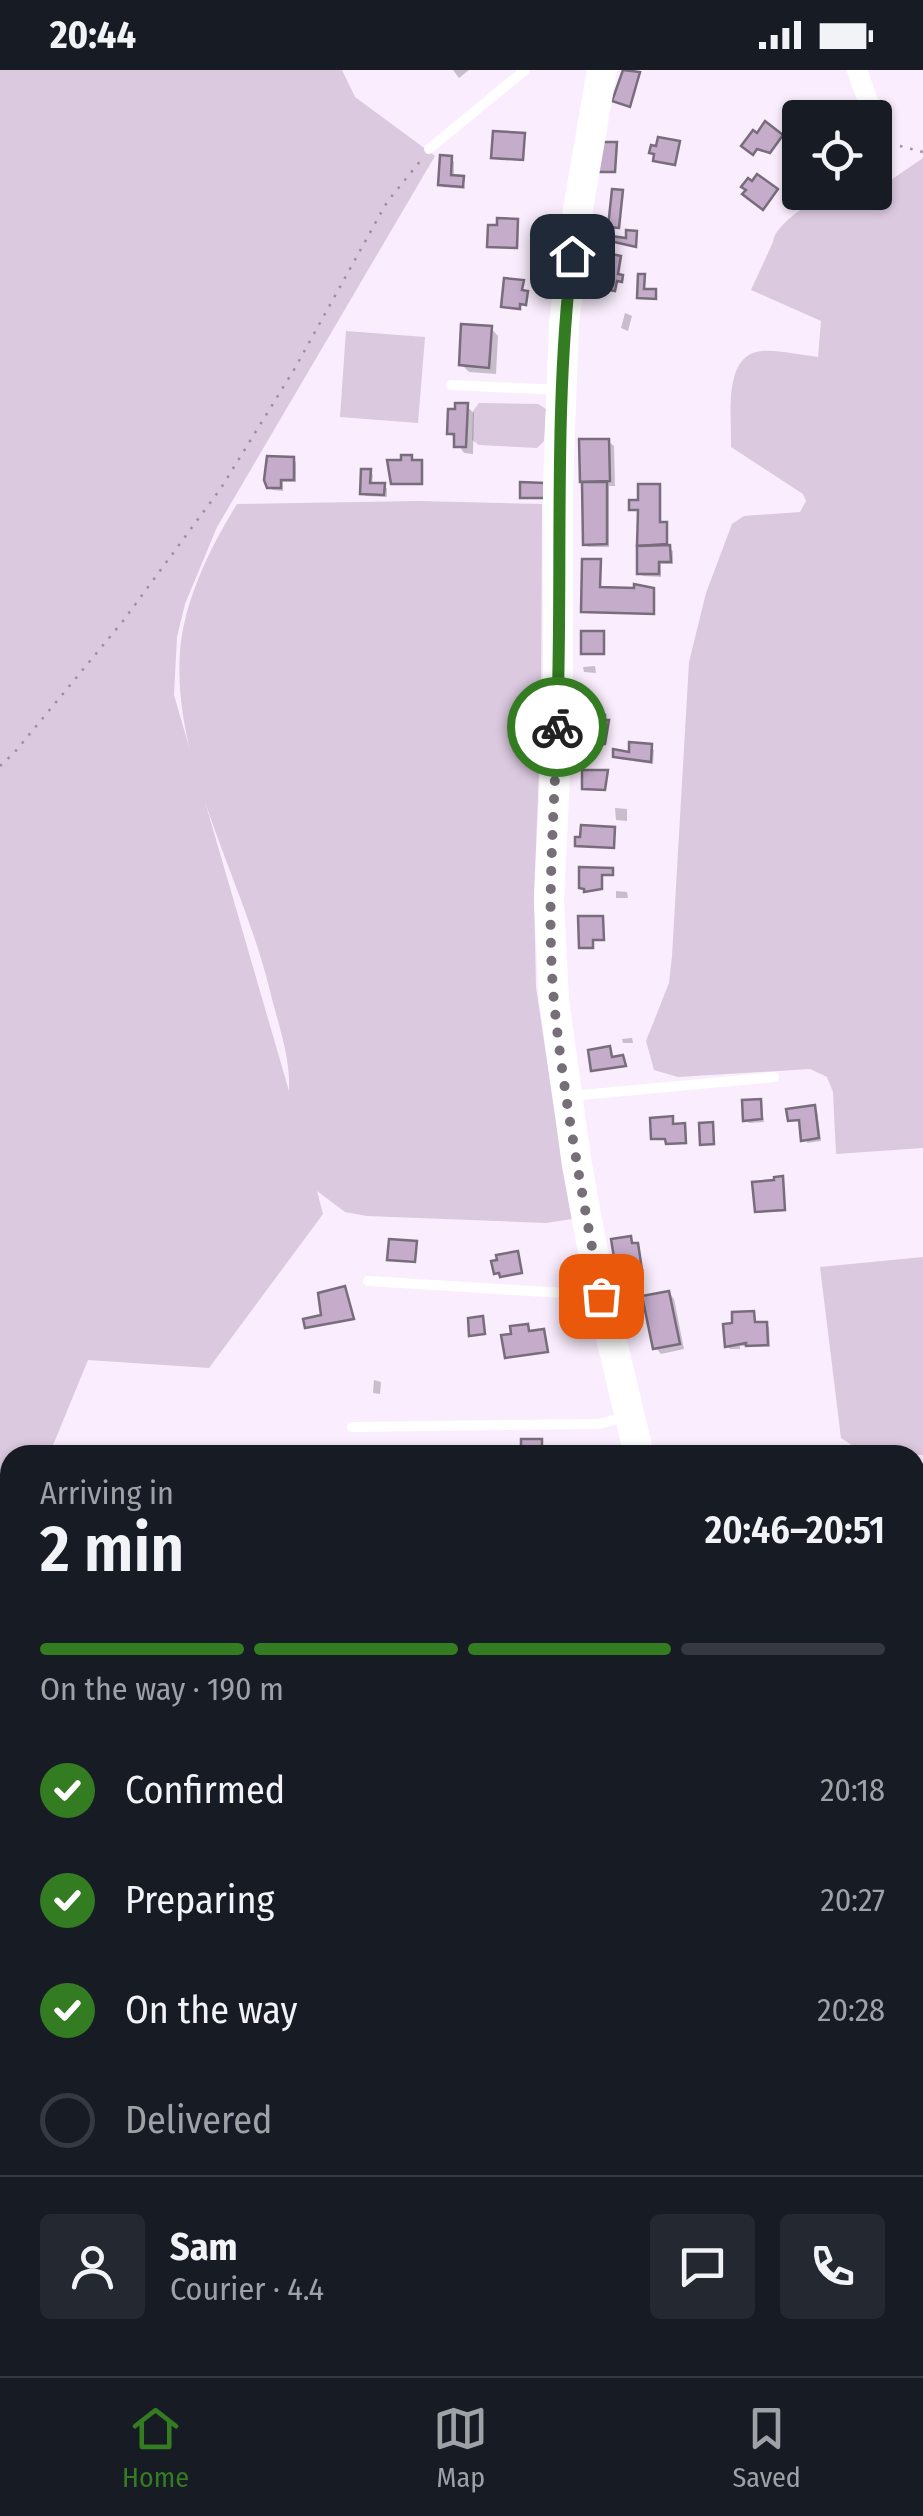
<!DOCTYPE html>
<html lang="en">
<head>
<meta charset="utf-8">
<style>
  :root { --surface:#171b24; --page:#242831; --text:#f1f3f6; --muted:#9ea1a6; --line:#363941; --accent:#347c21 }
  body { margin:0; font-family:"Fira Sans Condensed",sans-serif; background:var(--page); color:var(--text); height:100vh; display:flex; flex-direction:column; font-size:38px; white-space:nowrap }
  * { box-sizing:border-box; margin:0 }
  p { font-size:32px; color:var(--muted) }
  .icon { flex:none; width:55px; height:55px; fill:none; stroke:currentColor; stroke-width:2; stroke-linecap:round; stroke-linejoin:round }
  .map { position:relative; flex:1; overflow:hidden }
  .drawer { position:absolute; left:0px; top:1375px; width:925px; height:932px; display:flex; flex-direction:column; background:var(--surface); border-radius:30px 30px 0 0; box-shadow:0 2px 8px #0004 }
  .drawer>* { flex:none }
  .fabs { position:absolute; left:782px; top:30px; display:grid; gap:20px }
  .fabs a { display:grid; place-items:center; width:110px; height:110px; border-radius:10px; background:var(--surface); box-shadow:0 2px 8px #0004; font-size:50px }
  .pin { position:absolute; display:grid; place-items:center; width:85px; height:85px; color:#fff; margin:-42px; border-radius:20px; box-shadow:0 5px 15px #0006 }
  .courier { position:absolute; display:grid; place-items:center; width:100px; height:100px; margin:-50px; border:8px solid #347c21; border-radius:50%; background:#fff; color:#222; box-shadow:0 2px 12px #0007 }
  .overview em { font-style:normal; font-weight:600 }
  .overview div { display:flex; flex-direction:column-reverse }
  .overview { display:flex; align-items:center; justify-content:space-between; height:170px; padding:0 40px }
  h1 { font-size:65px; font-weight:600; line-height:75px }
  .bar { display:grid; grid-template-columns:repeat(4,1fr); gap:15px 10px; align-content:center; height:120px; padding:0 40px }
  .bar i { height:12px; border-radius:8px; background:var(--line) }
  .bar .on { background:var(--accent) }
  .bar p { grid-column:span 4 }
  .line { display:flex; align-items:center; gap:25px; padding:0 40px; border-top:2px solid var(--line) }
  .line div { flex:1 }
  .round { display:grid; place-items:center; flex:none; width:105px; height:105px; border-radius:10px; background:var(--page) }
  ol { padding:0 40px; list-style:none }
  li { display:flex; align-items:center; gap:30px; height:110px }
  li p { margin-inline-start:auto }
  li .icon { padding:10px; border-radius:50%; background:var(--accent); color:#fff; stroke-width:4 }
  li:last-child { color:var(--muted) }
  li i { width:55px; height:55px; border:5px solid var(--line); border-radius:50% }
  .status { display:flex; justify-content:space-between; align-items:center; height:70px; padding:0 50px; background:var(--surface); direction:ltr }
  .status svg { height:28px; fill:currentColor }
  .tabs { display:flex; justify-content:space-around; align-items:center; height:140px; border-top:2px solid var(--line); background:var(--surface); font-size:28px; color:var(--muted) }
  .tabs a { display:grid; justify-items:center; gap:5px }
  .tabs .on { color:var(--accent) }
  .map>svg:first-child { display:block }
  .green { fill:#dbc9df }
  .shadow { fill:#0003 }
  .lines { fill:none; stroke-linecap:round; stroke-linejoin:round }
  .stream { stroke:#837087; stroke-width:5 }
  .building { fill:#c5accb; stroke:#786d7b; stroke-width:2.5 }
  .path { stroke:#99909b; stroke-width:2.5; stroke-dasharray:2.5 8; stroke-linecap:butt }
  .lane { stroke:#fff; stroke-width:10 }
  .street { stroke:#fff; stroke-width:20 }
  .secondary { stroke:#fff; stroke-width:30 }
  .done { stroke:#776f78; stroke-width:10; stroke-dasharray:0 18 }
  .route { stroke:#347c21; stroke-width:12 }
</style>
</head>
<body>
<div class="status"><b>20:44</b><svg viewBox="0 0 49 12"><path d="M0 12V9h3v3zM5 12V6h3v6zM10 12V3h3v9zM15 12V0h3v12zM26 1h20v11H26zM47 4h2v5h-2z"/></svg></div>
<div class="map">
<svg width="923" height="2306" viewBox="0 0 923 2306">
  <rect width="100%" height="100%" fill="#faedfd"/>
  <g class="green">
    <path d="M0,0H342L355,27L435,86L217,457L185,534L177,567L174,625L289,1021C291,987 277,951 269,917C243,811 172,693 180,582C184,530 210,478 237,434L419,431L542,434L541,652L534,825L536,917L552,1025L574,1141L572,1149L546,1153L367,1146L345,1142L317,1121L323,1144L209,1298L88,1290L49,1385H10V2063L0,2071Z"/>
    <path d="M923,88V1078L836,1084L833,1022L827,1007L810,999L678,1007L654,1000L646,971L669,913L672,886L689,592L706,523L732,454L744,446L800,442L806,431L803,424L731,377C732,347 722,284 762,281C780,280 800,285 818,287L821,251L751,220L773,172C774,154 818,126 834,122C845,120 858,122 866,127Z"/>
    <polygon points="346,261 425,267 418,353 340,347"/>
    <polygon points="479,333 538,334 546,339 544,371 537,378 479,375 472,370 473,341"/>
    <polygon points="923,1187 923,1385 867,1385 841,1368 820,1197"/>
    <polygon points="923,1408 923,1665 915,1664 915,1411"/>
    <polygon points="10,2148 10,2298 452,2298 453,2306 0,2306 0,2149"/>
    <polygon points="923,2194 923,2306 831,2306 828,2298 915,2298 915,2196"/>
  </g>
  <g class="shadow">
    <polygon points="453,0 469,0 459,8"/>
    <polygon points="838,40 846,46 849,42 856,48 832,48"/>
    <polygon points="451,88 454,92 454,108 463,108 465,119 443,117 440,114"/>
    <polygon points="625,243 632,246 628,261 621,258"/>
    <polygon points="491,258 498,266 496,304 469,302 461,294"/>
    <polygon points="466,336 474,343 473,384 464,383 450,363"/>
    <polygon points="608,371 614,376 615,416 609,416 609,477 588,477 585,474 582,411"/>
    <polygon points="293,389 296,392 296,412 283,412 283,421 273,420 269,417"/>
    <polygon points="370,402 373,405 372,415 387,418 387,427 366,426 363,423"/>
    <polygon points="631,432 660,454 667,455 667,478 673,481 673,494 661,494 661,507 643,506 640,503 640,440 632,440"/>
    <polygon points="583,597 595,596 596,603 584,602"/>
    <polygon points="651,677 654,680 653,694 619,689 615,686 632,684"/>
    <polygon points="615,738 627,739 627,751 616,750"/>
    <polygon points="616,821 627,822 628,828 616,828"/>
    <polygon points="632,968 633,973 623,973 622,969"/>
    <polygon points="760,1031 764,1052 749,1053 746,1050"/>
    <polygon points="814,1038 817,1041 821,1071 807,1073 802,1052 790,1050"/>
    <polygon points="669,1223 674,1229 684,1279 661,1284 656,1278"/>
    <polygon points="753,1244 757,1255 769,1257 770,1277 740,1276 740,1279 730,1279 727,1276"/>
    <polygon points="374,1310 381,1312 380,1324 373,1323"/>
    <polygon points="923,2085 923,2101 915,2102 915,2086"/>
  </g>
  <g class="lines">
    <polyline class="stream" points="915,1410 923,1408"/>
  </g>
  <g class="building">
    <polygon points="623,0 640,2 630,37 612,31"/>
    <polygon points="765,51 783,65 770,83 757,79 753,85 741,76 753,60 757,63"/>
    <polygon points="493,61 525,63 523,90 491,88"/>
    <polygon points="658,67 680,71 675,95 653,91 654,84 649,83 651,75 656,76"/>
    <polygon points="601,72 617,72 615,102 597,102"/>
    <polygon points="440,85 452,86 451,105 464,106 463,117 438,115"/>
    <polygon points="757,104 778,119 763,140 742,124 746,120 741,117 748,108 752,111"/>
    <polygon points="612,119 623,120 619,158 608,157"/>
    <polygon points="497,148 518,149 517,178 487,177 488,155 497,155"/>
    <polygon points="626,160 637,161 636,177 610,171 611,166 626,168"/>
    <polygon points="588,179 621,186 618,204 623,205 622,212 617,211 615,221 581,215"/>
    <polygon points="638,204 645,204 644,219 656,219 656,229 637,228"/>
    <polygon points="504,208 524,210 522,220 528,221 526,235 520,234 520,239 501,237"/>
    <polygon points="461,254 492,256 489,298 459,295"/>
    <polygon points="455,333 468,333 466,377 454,377 454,364 447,364 448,339 455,339"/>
    <polygon points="579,369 609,369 610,411 580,412"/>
    <polygon points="401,385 412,385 412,390 422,390 422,414 391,414 387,390 401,390"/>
    <polygon points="267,386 294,387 294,410 281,410 281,418 267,418 264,410"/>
    <polygon points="361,399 371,399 370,413 385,413 384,425 360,424"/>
    <polygon points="520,412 545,413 545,428 520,428"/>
    <polygon points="582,412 607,412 607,474 583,475"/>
    <polygon points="638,414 660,414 660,452 667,452 667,474 637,476 638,440 629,440 629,430 638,430"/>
    <polygon points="670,475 671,492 659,492 659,504 637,504 637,476"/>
    <polygon points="582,489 601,489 600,517 634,518 634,514 654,518 654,544 581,542"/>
    <rect x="581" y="561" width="23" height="23"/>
    <polygon points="580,643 605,645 605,650 609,650 605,674 586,677 578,670 577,664 582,661"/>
    <polygon points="629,672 652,674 651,692 613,687 613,679 629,682"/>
    <polygon points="582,700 608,700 605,720 582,719"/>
    <polygon points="581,755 615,757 614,778 575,776 575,767 580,767"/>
    <polygon points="579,797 613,798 613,805 602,805 602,819 584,822 584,819 579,818"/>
    <polygon points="578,846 603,846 604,870 593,870 593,878 579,878"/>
    <polygon points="610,976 612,987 623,985 626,996 591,1001 588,980"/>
    <polygon points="761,1029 762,1049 743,1051 742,1030"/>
    <polygon points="815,1035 819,1068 801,1071 799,1050 788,1051 786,1039"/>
    <polygon points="673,1046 673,1054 685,1053 686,1073 666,1074 665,1069 651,1069 650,1048"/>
    <polygon points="713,1052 714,1074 700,1075 699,1053"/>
    <polygon points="783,1106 785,1140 755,1142 752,1112 774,1110 774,1107"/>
    <polygon points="631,1166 632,1173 638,1173 642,1200 625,1203 623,1193 615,1194 611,1169"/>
    <polygon points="389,1169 417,1171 415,1192 387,1190"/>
    <polygon points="518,1181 522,1203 500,1207 499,1203 494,1204 491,1191 497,1190 496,1185"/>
    <polygon points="345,1216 354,1249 305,1258 303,1249 321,1245 318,1223"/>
    <polygon points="669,1221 680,1274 653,1279 642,1226"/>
    <polygon points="754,1241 755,1252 767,1252 768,1275 746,1276 746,1273 725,1277 723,1254 732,1253 732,1242"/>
    <polygon points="483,1246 485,1264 469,1266 468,1248"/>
    <polygon points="528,1254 529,1261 544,1259 548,1282 505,1288 501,1265 511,1264 510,1256"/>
    <polygon points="521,1369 542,1369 542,1383 517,1385 521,1382"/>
    <polygon points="339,1377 339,1383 381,1385 306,1385 306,1378"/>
    <polygon points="704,2298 744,2298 746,2306 706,2306"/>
  </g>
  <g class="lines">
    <g class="path">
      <polyline points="900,76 923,82"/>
      <polyline points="0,696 14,683 123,551 221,418 295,298 387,132 422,89"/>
    </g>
    <g class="lane">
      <polyline points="429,79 525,0"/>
      <polyline points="451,315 560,320"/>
      <polyline points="571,1026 774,1007"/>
      <polyline points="368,1211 595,1225"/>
      <polyline points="352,1357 599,1354 625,1347"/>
      <polyline points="610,2306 612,2298"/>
    </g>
    <g class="street">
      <polyline points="857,0 874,48"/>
      <polyline points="875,52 882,72 875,77"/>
      <polyline points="796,128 804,122"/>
    </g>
    <g class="secondary">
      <polyline points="602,0 576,151 564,254 558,415 558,643 549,831 554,930 577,1095 601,1226 639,1385"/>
      <polyline points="815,2298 818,2306"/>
    </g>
  </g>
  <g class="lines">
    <path class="done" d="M557,657C554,749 546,840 554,932C564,1030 583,1128 601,1226"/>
    <path class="route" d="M557,657C563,500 553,342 572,186"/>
  </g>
</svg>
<div class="fabs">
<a><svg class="icon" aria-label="locate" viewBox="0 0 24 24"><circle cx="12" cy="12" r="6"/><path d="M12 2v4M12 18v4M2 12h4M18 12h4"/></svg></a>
</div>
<div class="pin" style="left:601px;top:1226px;background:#ea580c"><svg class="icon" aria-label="bag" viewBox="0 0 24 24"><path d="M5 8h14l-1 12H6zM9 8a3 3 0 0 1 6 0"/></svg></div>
<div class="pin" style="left:572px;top:186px;background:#1f2937"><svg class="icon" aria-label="home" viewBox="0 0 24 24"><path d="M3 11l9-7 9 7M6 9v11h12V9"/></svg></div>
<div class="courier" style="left:557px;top:657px"><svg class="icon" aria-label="bike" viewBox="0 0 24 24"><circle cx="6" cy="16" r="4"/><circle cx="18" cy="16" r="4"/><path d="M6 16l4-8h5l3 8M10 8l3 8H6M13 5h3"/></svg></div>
<section class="drawer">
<div class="overview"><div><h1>2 min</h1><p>Arriving in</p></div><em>20:46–20:51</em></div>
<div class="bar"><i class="on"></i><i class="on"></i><i class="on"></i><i></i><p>On the way · 190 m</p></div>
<ol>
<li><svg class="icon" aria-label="check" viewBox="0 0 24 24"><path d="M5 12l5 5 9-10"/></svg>Confirmed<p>20:18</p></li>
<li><svg class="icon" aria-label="check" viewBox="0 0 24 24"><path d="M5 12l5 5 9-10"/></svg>Preparing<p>20:27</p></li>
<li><svg class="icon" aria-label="check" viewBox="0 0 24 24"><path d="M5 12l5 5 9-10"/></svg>On the way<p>20:28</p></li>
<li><i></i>Delivered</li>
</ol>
<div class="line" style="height:180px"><a class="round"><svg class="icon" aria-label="person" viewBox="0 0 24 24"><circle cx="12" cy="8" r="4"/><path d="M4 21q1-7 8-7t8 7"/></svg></a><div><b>Sam</b><p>Courier · 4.4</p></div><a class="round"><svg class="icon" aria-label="chat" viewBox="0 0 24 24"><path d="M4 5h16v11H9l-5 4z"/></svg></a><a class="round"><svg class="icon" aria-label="phone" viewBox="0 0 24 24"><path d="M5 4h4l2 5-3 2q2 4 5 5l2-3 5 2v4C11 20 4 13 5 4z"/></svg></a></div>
</section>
</div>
<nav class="tabs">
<a class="on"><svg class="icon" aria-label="home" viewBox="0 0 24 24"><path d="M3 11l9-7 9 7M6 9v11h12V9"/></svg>Home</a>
<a><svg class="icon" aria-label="map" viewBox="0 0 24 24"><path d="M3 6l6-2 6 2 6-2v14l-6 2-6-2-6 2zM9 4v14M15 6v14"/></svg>Map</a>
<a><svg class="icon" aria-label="saved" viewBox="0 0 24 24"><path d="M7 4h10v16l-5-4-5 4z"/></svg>Saved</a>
</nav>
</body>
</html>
